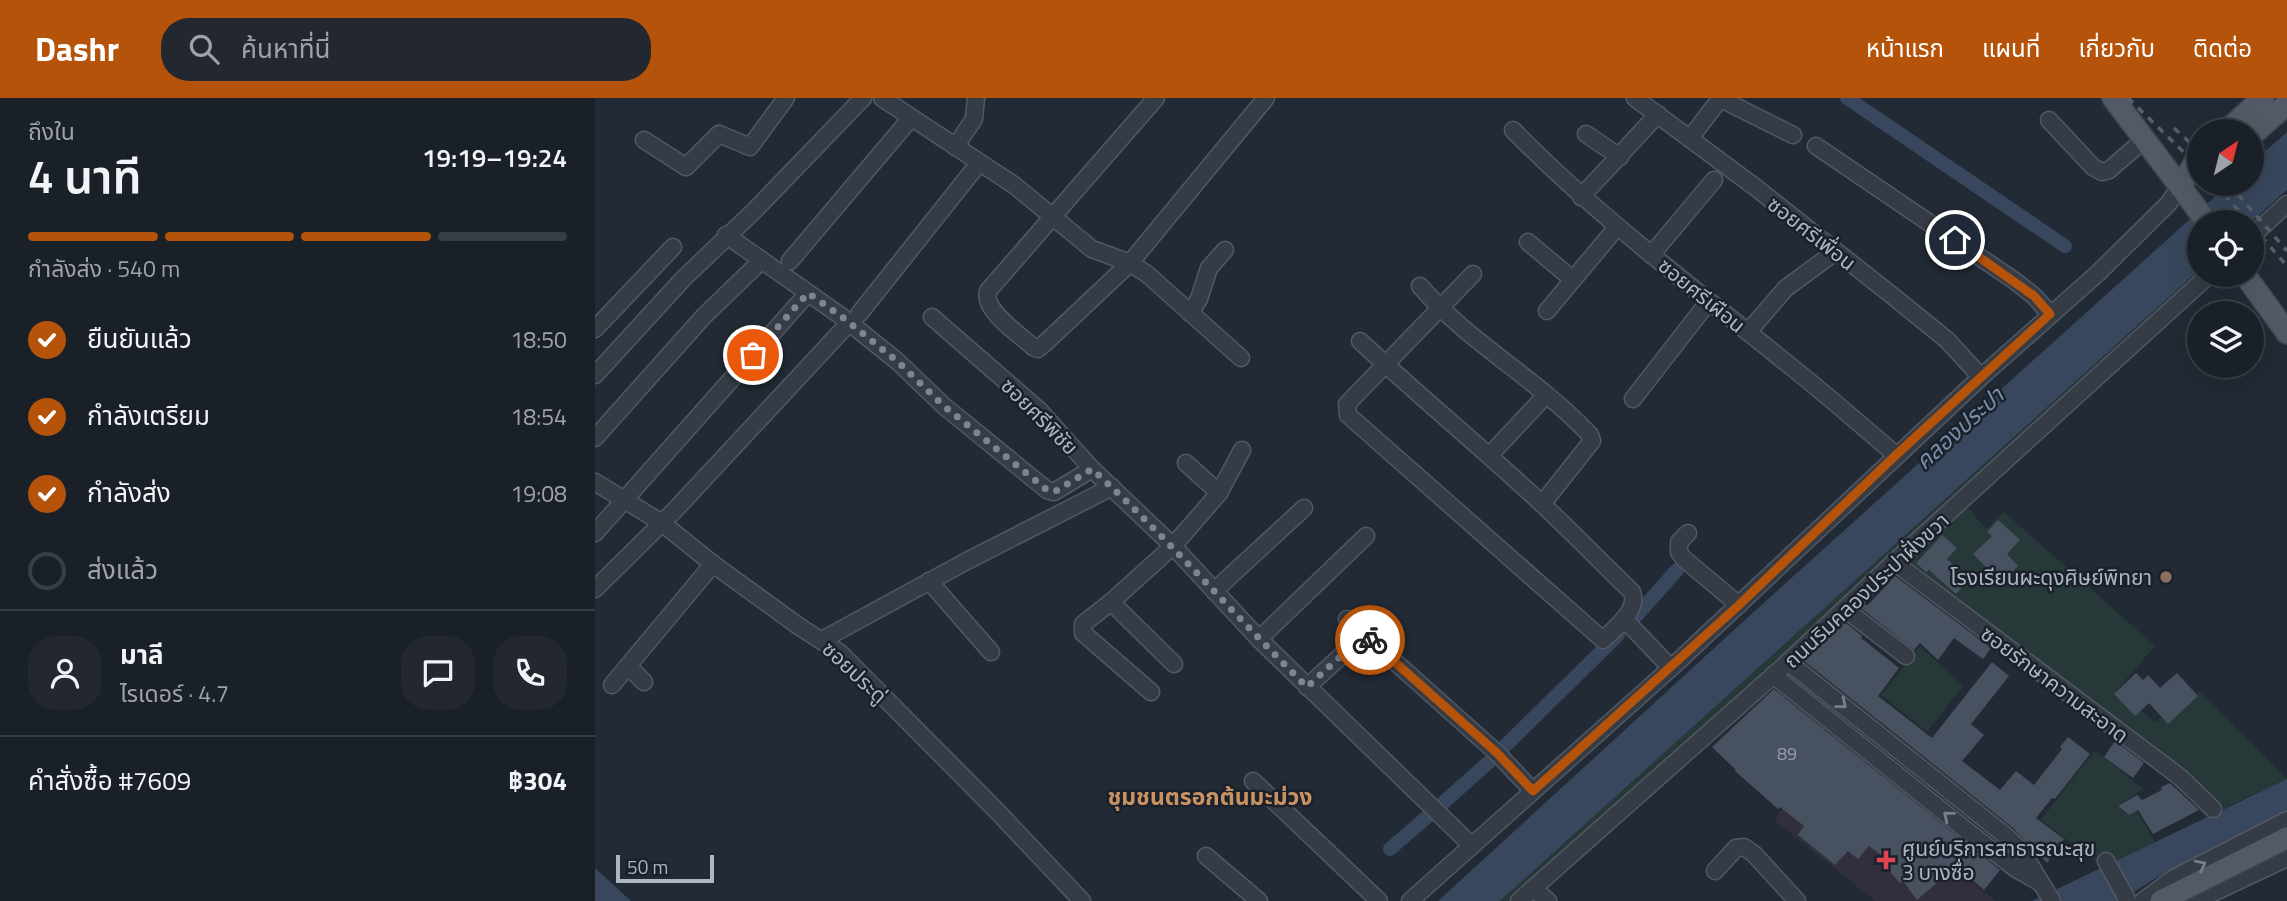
<!DOCTYPE html>
<html lang="th">
<head>
<meta charset="utf-8">
<style>
  :root { --surface:#1a2028; --page:#232830; --text:#f1f3f6; --muted:#9fa3a8; --line:#383e45; --accent:#b45309 }
  body { margin:0; font-family:"Titillium Web","Noto Sans Thai",sans-serif; background:var(--page); color:var(--text); height:100vh; display:flex; flex-direction:column; font-size:26px; white-space:nowrap }
  * { box-sizing:border-box; margin:0 }
  p { font-size:23px; color:var(--muted) }
  .icon { flex:none; width:38px; height:38px; fill:none; stroke:currentColor; stroke-width:2; stroke-linecap:round; stroke-linejoin:round }
  .map { position:relative; flex:1; overflow:hidden }
  .details { display:flex; flex-direction:column; background:var(--surface); width:595px }
  .details>* { flex:none }
  .needle { width:46px; rotate:35deg }
  .tools { position:absolute; left:1592px; top:21px; display:grid; gap:14px }
  .tools a { display:grid; place-items:center; width:77px; height:77px; border-radius:50%; background:var(--surface); box-shadow:0 7px 28px #0002,0 0 0 2px var(--line); font-size:35px }
  .scale { position:absolute; left:21px; bottom:18px; width:98px; box-sizing:border-box; padding-left:7px; border:4px solid #afb6c3; border-top:0; font-size:19px; line-height:24px; white-space:nowrap; color:#afb6c3; -webkit-text-stroke:5px #1a212a; paint-order:stroke }
  .pin { position:absolute; display:grid; place-items:center; width:60px; height:60px; color:#fff; margin:-30px; border:4px solid #fff; border-radius:50%; box-shadow:0 2px 7px #0007 }
  .courier { position:absolute; display:grid; place-items:center; width:70px; height:70px; margin:-35px; border:5px solid #b45309; border-radius:50%; background:#fff; color:#222; box-shadow:0 2px 9px #0007 }
  .headline em { font-style:normal; font-weight:600 }
  .headline div { display:flex; flex-direction:column-reverse }
  .headline { display:flex; align-items:center; justify-content:space-between; height:119px; padding:0 28px }
  h1 { font-size:46px; font-weight:600; line-height:52px }
  .bar { display:grid; grid-template-columns:repeat(4,1fr); gap:10px 7px; align-content:center; height:84px; padding:0 28px }
  .bar i { height:9px; border-radius:5px; background:var(--line) }
  .bar .current { background:var(--accent) }
  .bar p { grid-column:span 4 }
  .line { display:flex; align-items:center; gap:18px; padding:0 28px; border-top:2px solid var(--line) }
  .line div { flex:1 }
  .round { display:grid; place-items:center; flex:none; width:74px; height:74px; border-radius:28px; background:var(--page) }
  ol { padding:0 28px; list-style:none }
  li { display:flex; align-items:center; gap:21px; height:77px }
  li p { margin-inline-start:auto }
  li .icon { padding:7px; border-radius:50%; background:var(--accent); color:#fff; stroke-width:4 }
  li:last-child { color:var(--muted) }
  li i { width:38px; height:38px; border:4px solid var(--line); border-radius:50% }
  header { display:flex; align-items:center; gap:42px; box-sizing:border-box; height:98px; padding:0 35px; background:var(--accent); color:#fff }
  header strong { font-size:33px }
  nav { display:flex; gap:38px; margin-inline-start:auto; font-size:24px }
  .search { width:490px; height:63px; background:var(--page); display:flex; align-items:center; gap:18px; box-sizing:border-box; padding:0 24px; border-radius:28px; color:var(--muted); font-size:26px }
  main { display:flex; flex:1; min-height:0 }
  .map>svg:first-child { display:block }
  .medical { fill:#312f3b }
  .green { fill:#273838 }
  .water { fill:#38475d }
  .lines { fill:none; stroke-linecap:round; stroke-linejoin:round }
  .canal { stroke:#38475d; stroke-width:14 }
  .building { fill:#48515f }
  .minor-casing { stroke:#525964; stroke-width:19 }
  .major-casing { stroke:#3e4550; stroke-width:24 }
  .minor { stroke:#353c46; stroke-width:16 }
  .major { stroke:#535a66; stroke-width:21 }
  .rail { stroke:#57606d; stroke-width:3.5; stroke-dasharray:7 7; stroke-linecap:butt }
  .oneway { stroke:#787f8b }
  .done { stroke:#7e8591; stroke-width:7; stroke-dasharray:0 12.6 }
  .route { stroke:#b45309; stroke-width:9 }
  .education-dot { fill:#8d6e63; stroke:#1a212a; stroke-width:2.5 }
  .health-dot { fill:#e0444e; stroke:#1a212a; stroke-width:2.5 }
  .labels { text-anchor:middle; dominant-baseline:central; stroke-width:5; stroke-linejoin:round; paint-order:stroke }
  .number-label { font-size:18px; fill:#959daa }
  .street-label { font-size:21px; fill:#afb6c3; stroke:#1a212a }
  .poi-label { font-size:21px; fill:#afb6c3; stroke:#1a212a; text-anchor:end }
  .water-label { font-size:23px; font-style:italic; fill:#7a8da9; stroke:#1a212a }
  .neighbourhood-label { font-size:23px; font-weight:bold; fill:#c99263; stroke:#1a212a }
</style>
</head>
<body>
<header>
<strong>Dashr</strong>
<div class="search"><svg class="icon" aria-label="search" viewBox="0 0 24 24"><circle cx="10" cy="10" r="6"/><path d="M15 15l6 6"/></svg>ค้นหาที่นี่</div>
<nav><a>หน้าแรก</a><a>แผนที่</a><a>เกี่ยวกับ</a><a>ติดต่อ</a></nav>
</header>
<main>
<section class="details">
<div class="headline"><div><h1>4 นาที</h1><p>ถึงใน</p></div><em>19:19–19:24</em></div>
<div class="bar"><i class="current"></i><i class="current"></i><i class="current"></i><i></i><p>กำลังส่ง · 540 m</p></div>
<ol>
<li><svg class="icon" aria-label="check" viewBox="0 0 24 24"><path d="M5 12l5 5 9-10"/></svg>ยืนยันแล้ว<p>18:50</p></li>
<li><svg class="icon" aria-label="check" viewBox="0 0 24 24"><path d="M5 12l5 5 9-10"/></svg>กำลังเตรียม<p>18:54</p></li>
<li><svg class="icon" aria-label="check" viewBox="0 0 24 24"><path d="M5 12l5 5 9-10"/></svg>กำลังส่ง<p>19:08</p></li>
<li><i></i>ส่งแล้ว</li>
</ol>
<div class="line" style="height:126px"><a class="round"><svg class="icon" aria-label="person" viewBox="0 0 24 24"><circle cx="12" cy="8" r="4"/><path d="M4 21q1-7 8-7t8 7"/></svg></a><div><b>มาลี</b><p>ไรเดอร์ · 4.7</p></div><a class="round"><svg class="icon" aria-label="chat" viewBox="0 0 24 24"><path d="M4 5h16v11H9l-5 4z"/></svg></a><a class="round"><svg class="icon" aria-label="phone" viewBox="0 0 24 24"><path d="M5 4h4l2 5-3 2q2 4 5 5l2-3 5 2v4C11 20 4 13 5 4z"/></svg></a></div>
<div class="line" style="height:91px"><div>คำสั่งซื้อ #7609</div><b>฿304</b></div>
</section>
<div class="map">
<svg width="1692" height="803" viewBox="0 0 1692 803">
  <rect width="100%" height="100%" fill="#222a35"/>
  <polygon class="medical" points="1228,656 1400,803 1280,803 1179,722"/>
  <g class="green">
    <polygon points="1605,171 1605,177 1255,499 1114,623 917,803 905,803"/>
    <polygon points="1371,407 1391,431 1409,414 1560,548 1522,592 1560,624 1605,593 1692,681 1625,712 1311,461"/>
    <polygon points="1325,548 1368,588 1332,634 1286,597"/>
    <polygon points="1500,652 1548,691 1522,708 1532,716 1541,712 1560,744 1507,769 1446,722"/>
  </g>
  <g class="water">
    <polygon points="1692,34 1692,92 1656,124 1605,124 1605,171 905,803 843,803 1152,520 1634,86 1657,86 1657,65"/>
    <polygon points="1692,681 1692,713 1571,774 1524,803 1437,803"/>
    <polygon points="0,770 36,803 0,803"/>
  </g>
  <g class="lines">
    <g class="canal">
      <polyline points="1252,0 1470,148"/>
      <polyline points="1041,518 1082,472"/>
      <polyline points="910,648 1023,537"/>
      <polyline points="848,705 895,663"/>
      <polyline points="795,751 832,719"/>
    </g>
  </g>
  <g class="building">
    <polygon points="1403,422 1425,442 1412,456 1423,468 1406,485 1378,456 1397,438 1392,434"/>
    <polygon points="1347,437 1362,450 1352,461 1368,475 1363,480 1370,486 1361,496 1334,472 1331,474 1321,465"/>
    <polygon points="1300,478 1396,550 1388,561 1359,540 1343,562 1325,545 1319,552 1266,510 1270,506 1272,508"/>
    <polygon points="1250,524 1267,538 1266,540 1304,570 1283,598 1337,640 1397,564 1414,578 1376,626 1389,637 1367,663 1405,692 1421,673 1439,687 1467,651 1465,649 1473,639 1495,656 1460,701 1457,700 1441,720 1469,741 1452,765 1418,730 1209,563"/>
    <polygon points="1541,575 1548,582 1553,577 1565,590 1582,575 1603,598 1573,626 1554,605 1540,618 1519,596"/>
    <polygon points="1179,591 1405,772 1389,792 1360,767 1341,782 1342,785 1322,802 1308,783 1305,785 1292,770 1297,765 1274,748 1263,761 1253,753 1240,767 1203,737 1209,728 1185,709 1183,711 1140,673 1141,672 1117,649"/>
    <polygon points="1520,643 1549,665 1538,680 1509,659"/>
    <polygon points="1575,685 1604,712 1558,736 1543,712 1534,717 1523,708 1542,697 1547,702 1567,692 1566,689"/>
  </g>
  <g class="lines">
    <g class="minor-casing">
      <g id="minor">
        <polyline points="287,0 419,87 497,151 535,165 552,176 646,260"/>
        <path d="M561,0L393,193C387,212 424,236 438,249L443,251L449,246L535,165L671,0"/>
        <polyline points="1040,0 1160,89 1299,199 1352,242 1386,279"/>
        <polyline points="1124,0 1198,37"/>
        <polyline points="1454,22 1498,69 1507,74 1514,72 1550,41"/>
        <path d="M918,32C1004,120 1103,193 1199,271C1234,299 1267,328 1301,357"/>
        <polyline points="1099,35 1125,1"/>
        <polyline points="991,36 1025,59"/>
        <polyline points="49,42 91,69 124,36 155,49 191,0"/>
        <polyline points="1221,48 1420,183 1439,198 1455,216"/>
        <polyline points="360,49 379,21 381,0"/>
        <polyline points="986,99 1063,16"/>
        <polyline points="131,137 246,218 302,263 349,308 452,392 459,394 497,371"/>
        <polyline points="1657,138 1692,106"/>
        <polyline points="933,144 977,181"/>
        <polyline points="1056,157 1119,82"/>
        <polyline points="195,163 316,20"/>
        <path d="M825,188C874,245 944,282 995,337L997,343L947,406"/>
        <polyline points="952,213 1022,129"/>
        <polyline points="595,215 604,201 614,170 630,152"/>
        <polyline points="264,216 384,65"/>
        <polyline points="337,219 445,313 497,371 578,448 664,541 876,747"/>
        <polyline points="0,231 78,149"/>
        <polyline points="1153,234 1191,190 1240,154"/>
        <path d="M765,243C824,298 886,349 945,404C976,433 1006,464 1037,494C1044,512 1021,529 1008,542L753,317L752,306L878,176"/>
        <polyline points="0,277 88,181 159,113 268,0"/>
        <polyline points="1038,301 1114,203"/>
        <polyline points="0,340 109,218 167,162"/>
        <polyline points="894,358 951,297"/>
        <polyline points="591,365 624,395"/>
        <polyline points="0,384 67,425 118,466 202,527 245,555 399,710 487,803"/>
        <polyline points="0,435 213,195"/>
        <polyline points="1093,435 1084,444 1084,454 1089,461 1144,507"/>
        <polyline points="1299,464 1585,679 1618,711"/>
        <polyline points="334,483 396,554"/>
        <polyline points="0,491 80,412 254,225"/>
        <polyline points="619,493 709,410"/>
        <polyline points="516,504 579,566"/>
        <polyline points="1250,511 1311,558"/>
        <polyline points="752,521 902,655 938,693"/>
        <polyline points="1029,521 1076,570"/>
        <polyline points="664,541 771,438"/>
        <polyline points="227,542 370,464 517,389"/>
        <polyline points="1193,564 1411,738 1426,752 1457,803"/>
        <polyline points="33,568 49,584"/>
        <polyline points="1178,577 1376,736 1421,771 1446,785"/>
        <polyline points="17,587 118,466"/>
        <polyline points="712,589 769,537"/>
        <polyline points="556,594 488,535 488,526 516,504 578,448 624,395 647,352"/>
        <polyline points="658,683 784,803"/>
        <polyline points="611,758 664,803"/>
        <polyline points="1511,763 1533,803"/>
        <polyline points="1120,773 1141,750 1149,749 1159,756 1202,803"/>
        <polyline points="938,790 953,803"/>
        <polyline points="815,803 1076,570 1386,279 1503,175 1573,106 1585,89"/>
        <polyline points="924,803 1190,567 1299,464 1614,177"/>
        <polyline points="1548,803 1579,780 1692,722"/>
        <polyline points="1601,803 1692,760"/>
      </g>
    </g>
    <g class="major-casing">
      <g id="major">
        <polyline points="1518,0 1612,124"/>
        <polyline points="1631,33 1668,0"/>
        <polyline points="1657,37 1692,6"/>
        <polyline points="1585,89 1605,56"/>
        <polyline points="1650,177 1692,235"/>
        <polyline points="1566,803 1692,740"/>
      </g>
    </g>
    <use href="#minor" class="minor"/>
    <use href="#major" class="major"/>
    <g class="rail">
      <polyline points="1533,0 1605,70"/>
      <polyline points="1579,30 1605,54"/>
      <polyline points="1620,86 1654,124"/>
      <polyline points="1634,86 1692,153"/>
      <polyline points="1657,128 1692,168"/>
    </g>
  </g>
  <defs><path id="oneway-chevron" d="M-2-3.5L2.5 0L-2 3.5" fill="none" stroke-width="1.6" stroke-linecap="round" stroke-linejoin="round" transform="scale(1.75)"/></defs>
  <g class="oneway">
    <use href="#oneway-chevron" transform="translate(1247 606) rotate(39)"/>
    <use href="#oneway-chevron" transform="translate(1353 718) rotate(-141)"/>
    <use href="#oneway-chevron" transform="translate(1606 767) rotate(-27)"/>
  </g>
  <g class="lines">
    <path class="done" d="M158,257L213,195L246,218L302,263L349,308L452,392L459,394L497,371C573,440 639,517 712,589L769,537L775,542"/>
    <polyline class="route" points="775,542 902,655 938,693 1144,507 1301,357 1455,216 1439,198 1360,142"/>
  </g>
  <circle class="education-dot" cx="1571" cy="479" r="7"/>
  <path class="health-dot" d="M1287.5 751.5h7v7h7v7h-7v7h-7v-7h-7v-7h7z"/>
  <g class="labels">
    <g class="number-label">
      <text x="1192" y="655">89</text>
    </g>
    <g class="street-label">
      <text transform="translate(1217 135) rotate(38)">ซอยศรีเพื่อน</text>
      <text transform="translate(1107 197) rotate(39)">ซอยศรีเผือน</text>
      <text transform="translate(445 318) rotate(45)">ซอยศรีพิชัย</text>
      <text transform="translate(1271 492) rotate(-43)">ถนนริมคลองประปาฝั่งขวา</text>
      <text transform="translate(260 574) rotate(43)">ซอยประดู่</text>
      <text transform="translate(1460 586) rotate(37)">ซอยรักษาความสะอาด</text>
    </g>
    <g class="poi-label">
      <text x="1557" y="479">โรงเรียนผะดุงศิษย์พิทยา</text>
      <text x="1307" y="750" text-anchor="start">ศูนย์บริการสาธารณะสุข<tspan x="1307" dy="24">3 บางซื่อ</tspan></text>
    </g>
    <g class="water-label">
      <text transform="translate(1364 330) rotate(-42)">คลองประปา</text>
    </g>
    <g class="neighbourhood-label">
      <text x="615" y="698">ชุมชนตรอกต้นมะม่วง</text>
    </g>
  </g>
</svg>
<div class="tools">
<a><svg class="needle" viewBox="-14 -14 28 28"><path d="M0-13l5 13h-10z" fill="#e53935"/><path d="M0 13l5-13h-10z" fill="#9fa3a8"/></svg></a>
<a><svg class="icon" aria-label="locate" viewBox="0 0 24 24"><circle cx="12" cy="12" r="6"/><path d="M12 2v4M12 18v4M2 12h4M18 12h4"/></svg></a>
<a><svg class="icon" aria-label="layers" viewBox="0 0 24 24"><path d="M12 4l9 5-9 5-9-5zM3 14l9 5 9-5"/></svg></a>
</div>
<div class="scale">50 m</div>
<div class="pin" style="left:158px;top:257px;background:#ea580c"><svg class="icon" aria-label="bag" viewBox="0 0 24 24"><path d="M5 8h14l-1 12H6zM9 8a3 3 0 0 1 6 0"/></svg></div>
<div class="pin" style="left:1360px;top:142px;background:#1f2937"><svg class="icon" aria-label="home" viewBox="0 0 24 24"><path d="M3 11l9-7 9 7M6 9v11h12V9"/></svg></div>
<div class="courier" style="left:775px;top:542px"><svg class="icon" aria-label="bike" viewBox="0 0 24 24"><circle cx="6" cy="16" r="4"/><circle cx="18" cy="16" r="4"/><path d="M6 16l4-8h5l3 8M10 8l3 8H6M13 5h3"/></svg></div>
</div>
</main>
</body>
</html>
